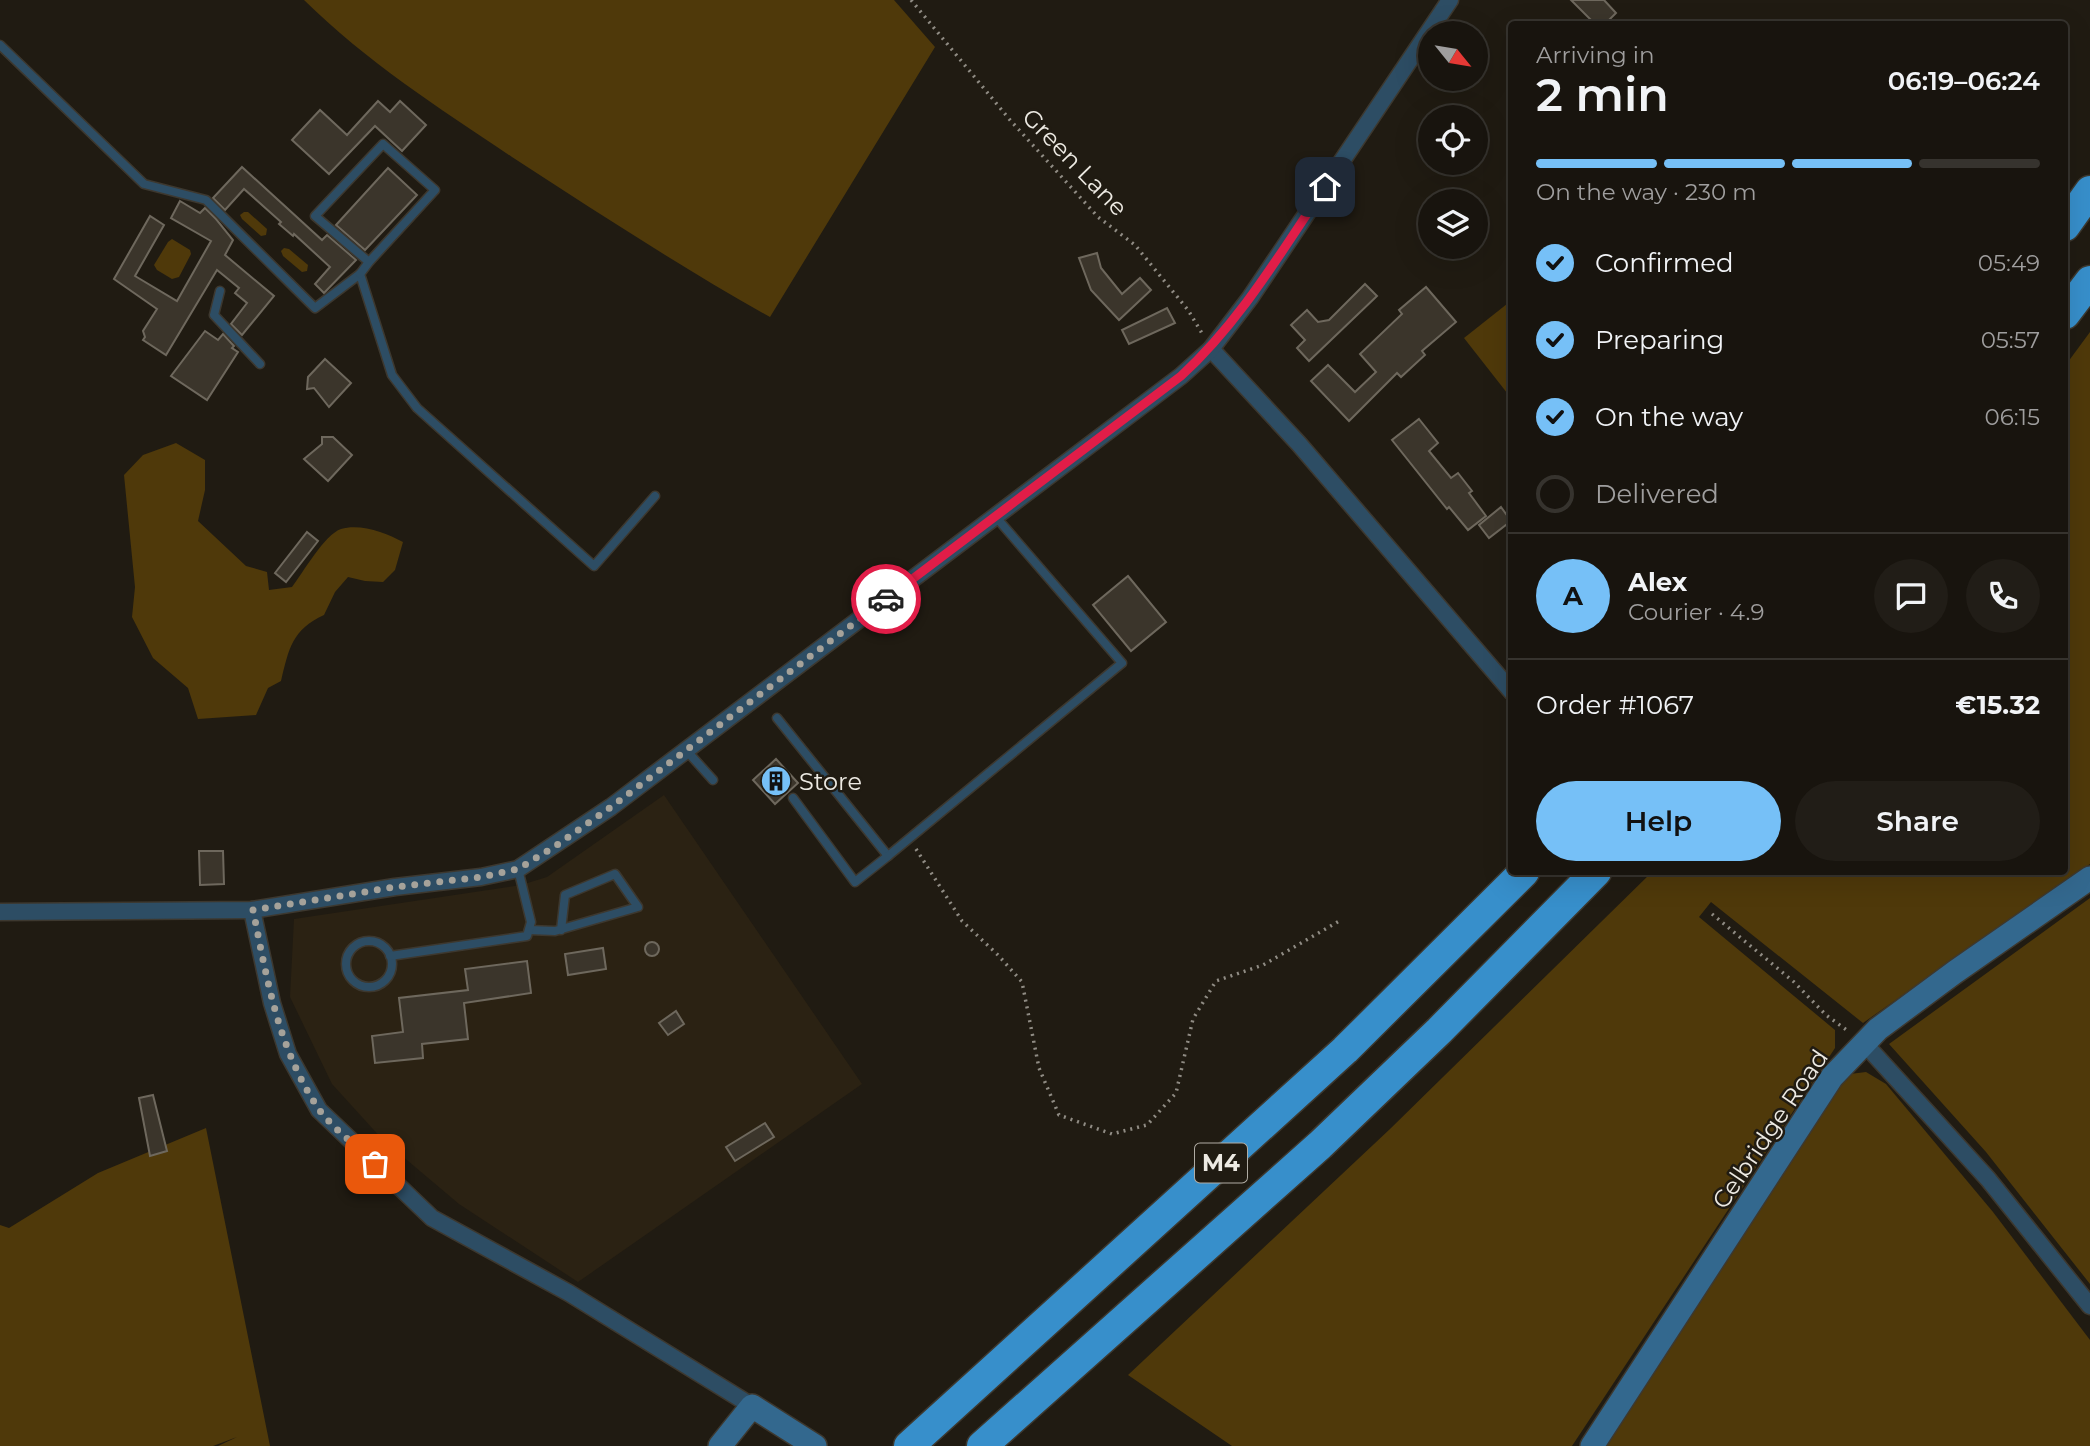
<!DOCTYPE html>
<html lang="en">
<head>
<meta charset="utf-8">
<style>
  :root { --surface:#18140e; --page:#211d17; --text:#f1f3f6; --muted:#9f9e9e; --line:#36332e; --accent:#76c0f7 }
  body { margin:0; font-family:Montserrat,sans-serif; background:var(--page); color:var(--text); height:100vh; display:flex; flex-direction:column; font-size:26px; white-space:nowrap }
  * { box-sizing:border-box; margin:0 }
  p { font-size:23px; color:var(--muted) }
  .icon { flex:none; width:38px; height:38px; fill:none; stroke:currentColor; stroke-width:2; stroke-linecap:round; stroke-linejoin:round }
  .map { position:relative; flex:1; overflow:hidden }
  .drawer { position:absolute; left:1508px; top:21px; width:560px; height:854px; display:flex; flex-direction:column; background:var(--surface); border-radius:7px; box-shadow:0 7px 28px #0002,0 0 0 2px var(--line) }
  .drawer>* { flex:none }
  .needle { width:46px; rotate:120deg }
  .controls { position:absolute; left:1418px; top:21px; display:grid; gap:14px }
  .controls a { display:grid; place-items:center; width:70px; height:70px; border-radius:50%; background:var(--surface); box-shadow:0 7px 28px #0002,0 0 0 2px var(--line); font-size:35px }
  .pin { position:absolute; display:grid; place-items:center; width:60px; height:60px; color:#fff; margin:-30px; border-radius:14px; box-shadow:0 4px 10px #0006 }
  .courier { position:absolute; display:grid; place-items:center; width:70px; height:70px; margin:-35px; border:5px solid #e11d48; border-radius:50%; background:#fff; color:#222; box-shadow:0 2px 9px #0007 }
  .summary em { font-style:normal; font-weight:600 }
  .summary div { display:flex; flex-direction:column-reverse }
  .summary { display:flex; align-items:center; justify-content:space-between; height:119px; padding:0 28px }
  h1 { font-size:46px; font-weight:600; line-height:52px }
  .bar { display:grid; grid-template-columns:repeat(4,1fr); gap:10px 7px; align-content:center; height:84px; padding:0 28px }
  .bar i { height:9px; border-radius:5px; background:var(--line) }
  .bar .selected { background:var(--accent) }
  .bar p { grid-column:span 4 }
  .line { display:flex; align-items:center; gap:18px; padding:0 28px; border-top:2px solid var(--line) }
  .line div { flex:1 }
  .round { display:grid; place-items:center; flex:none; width:74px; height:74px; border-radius:37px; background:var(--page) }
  ol { padding:0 28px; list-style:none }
  li { display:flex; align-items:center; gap:21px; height:77px }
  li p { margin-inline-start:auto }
  li .icon { padding:7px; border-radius:50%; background:var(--accent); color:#111; stroke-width:4 }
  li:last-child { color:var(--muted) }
  li i { width:38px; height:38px; border:4px solid var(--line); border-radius:50% }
  .button { display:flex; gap:14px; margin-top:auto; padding:14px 28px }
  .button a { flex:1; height:80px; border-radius:42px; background:var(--accent); color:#111; font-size:28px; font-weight:600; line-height:80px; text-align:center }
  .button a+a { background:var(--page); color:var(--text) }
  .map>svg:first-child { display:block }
  .built { fill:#2b2213 }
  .green { fill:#4f390a }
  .building { fill:#3b352b; stroke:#6e685d; stroke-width:2 }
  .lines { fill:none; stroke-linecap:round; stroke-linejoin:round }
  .lane-casing { stroke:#3d382f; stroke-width:11 }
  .street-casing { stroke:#3d382f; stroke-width:19 }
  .secondary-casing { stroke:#3d382f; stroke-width:26 }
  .highway-casing { stroke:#3d382f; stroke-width:33 }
  .path { stroke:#908c84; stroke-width:3.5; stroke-dasharray:2 5; stroke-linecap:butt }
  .lane { stroke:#2d4d64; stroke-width:8 }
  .street { stroke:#2d4d64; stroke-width:16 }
  .secondary { stroke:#33688e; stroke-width:23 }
  .highway { stroke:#378fcb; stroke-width:30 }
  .done { stroke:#a5a29a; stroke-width:7; stroke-dasharray:0 12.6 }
  .route { stroke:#e11d48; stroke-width:9 }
  .labels { text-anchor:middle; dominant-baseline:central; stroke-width:5; stroke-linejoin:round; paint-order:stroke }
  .shield { fill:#201b12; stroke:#b0aca4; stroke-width:2 }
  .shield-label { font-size:23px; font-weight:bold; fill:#edeae3 }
  .street-label { font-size:24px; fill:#edeae3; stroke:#201b12 }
  .poi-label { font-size:24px; fill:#edeae3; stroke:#201b12; text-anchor:start }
</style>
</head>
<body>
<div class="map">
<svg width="2090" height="1446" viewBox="0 0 2090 1446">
  <rect width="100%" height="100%" fill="#201b12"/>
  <polygon class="built" points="664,795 862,1084 578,1282 459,1204 382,1139 332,1084 290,997 294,919 521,885 547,877"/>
  <g class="green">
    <path d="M304,0H894L935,47L770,317C682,268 597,212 512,157C439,108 367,62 304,0Z"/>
    <polygon points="244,212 248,212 267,229 266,235 261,236 242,219 240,215"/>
    <polygon points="172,239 190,250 191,254 179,277 172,279 157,270 154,265 168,242"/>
    <polygon points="284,248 289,249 308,265 307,271 302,272 283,256 281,251"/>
    <polygon points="1512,300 1512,397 1511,398 1464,338"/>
    <polygon points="2090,332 2090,864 1863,1023 1711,902 1699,917 1835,1030 1835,1048 1572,1446 1232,1446 1128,1375 1390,1129 1652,872 2065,872 2065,366"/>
    <path d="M176,443L205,460V490L198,521L246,566L267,572L269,590L292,587C302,574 325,534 341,529C360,523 387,533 403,542L395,570L383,582L365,581L348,577L335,592L324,615C292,630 289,648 281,681L268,688L256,715L198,719L188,688L153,658L132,617L135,587L124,475L143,455Z"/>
    <polygon points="2090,898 2090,1284 1986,1152 1889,1044"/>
    <polygon points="1866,1072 1886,1084 1993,1212 2090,1340 2090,1446 1603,1446 1832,1094 1850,1074"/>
    <polygon points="206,1128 270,1446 218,1446 237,1437 213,1446 0,1446 0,1225 9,1228 98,1173"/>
  </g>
  <g class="building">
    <polygon points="1571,0 1604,0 1616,13 1605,24 1595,24"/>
    <polygon points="378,101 390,112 400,101 426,125 402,151 375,126 329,174 292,140 320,110 347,135"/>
    <polygon points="242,167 322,240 327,235 356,260 324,293 315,284 330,267 294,234 293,236 279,224 281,222 244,189 225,210 213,198"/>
    <polygon points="388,168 417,195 365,250 336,225"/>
    <polygon points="180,201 200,213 205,208 216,219 233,240 225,255 274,296 242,335 231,324 247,303 235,293 239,288 217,270 166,355 143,340 145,337 143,331 157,309 114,279 150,216 164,225 135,276 177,301 211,241 171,218"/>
    <polygon points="1097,253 1101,268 1122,294 1140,278 1151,290 1119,320 1091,290 1079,258"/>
    <polygon points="1365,284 1377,296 1309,361 1297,348 1305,340 1291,325 1307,310 1318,322 1329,320"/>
    <polygon points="1426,287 1456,322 1422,351 1425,355 1401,377 1397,373 1349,421 1311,381 1328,365 1355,392 1376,372 1360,354 1402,314 1399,310"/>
    <polygon points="1167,308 1175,323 1129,344 1122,330"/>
    <polygon points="205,331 218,340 223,334 234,346 232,348 238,352 207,400 171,376"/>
    <polygon points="325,359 351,383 329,407 314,388 307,389 308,377"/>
    <polygon points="1419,419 1438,443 1429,451 1451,478 1458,473 1472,491 1469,493 1486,516 1468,530 1449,507 1447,509 1392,440"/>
    <polygon points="322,437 333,437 352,455 328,481 304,459 322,444"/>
    <polygon points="1501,507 1511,521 1489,538 1479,525"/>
    <polygon points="307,532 318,541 286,582 275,573"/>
    <polygon points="1128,576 1166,622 1131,651 1093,605"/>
    <polygon points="776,759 798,783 775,804 753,780"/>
    <polygon points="199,851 223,851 224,884 200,885"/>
    <circle cx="652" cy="949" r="7"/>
    <polygon points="603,948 606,969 568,975 565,954"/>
    <polygon points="527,961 531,993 464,1003 468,1039 422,1044 423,1058 375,1063 372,1036 403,1032 399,998 468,990 465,969"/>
    <polygon points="676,1011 684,1024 668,1035 659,1023"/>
    <polygon points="153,1095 167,1151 150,1156 139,1098"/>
    <polygon points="765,1123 774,1137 735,1161 726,1147"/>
  </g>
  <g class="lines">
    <g class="lane-casing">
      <g id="lane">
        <polyline points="0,45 144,184 206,200 315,308 360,274 392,375 417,408 594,566 655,496"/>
        <polyline points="360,274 369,262 315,216 383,144 435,190 369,262"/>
        <polyline points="220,291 214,315 260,364"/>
        <polyline points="777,718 888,856 1122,663 995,516"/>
        <polyline points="686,750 713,780"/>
        <polyline points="793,798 855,882 888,856"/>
        <polyline points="529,930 555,931 638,907 615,874 565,895 561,930"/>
        <circle cx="369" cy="964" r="23"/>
        <polyline points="390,956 527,936 531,922 518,869"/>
      </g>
    </g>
    <g class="street-casing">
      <g id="street">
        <polyline points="1211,349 1299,444 1512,692"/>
        <polyline points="252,910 272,1003 288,1054 319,1110 432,1218 569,1293 752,1406"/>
        <polyline points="0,912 252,910 395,887 481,877 518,869 611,807 1181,376 1211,349 1250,298 1450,0"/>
        <polyline points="1864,1043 1988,1179 2090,1306"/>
      </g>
    </g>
    <g class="secondary-casing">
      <g id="secondary">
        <polyline points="720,1446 752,1406 815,1446"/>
        <polyline points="1592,1446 1832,1077 1878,1029 1955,972 2090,878"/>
      </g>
    </g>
    <g class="highway-casing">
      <g id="highway">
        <polyline points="2065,226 2090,191"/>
        <polyline points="2065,314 2090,281"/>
        <polyline points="909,1446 1345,1050 1524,872"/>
        <polyline points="982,1446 1320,1145 1439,1031 1596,872"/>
      </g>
    </g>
    <g class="path">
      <polyline points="911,0 1010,120 1098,217 1135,245 1188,310 1203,335"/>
      <polyline points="916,849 962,921 998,955 1022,982 1039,1068 1059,1115 1112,1134 1147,1125 1176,1093 1193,1019 1216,981 1263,965 1341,920"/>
      <polyline points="1712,914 1794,982 1826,1015 1848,1031"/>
    </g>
    <use href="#lane" class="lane"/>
    <use href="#street" class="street"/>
    <use href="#secondary" class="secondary"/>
    <use href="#highway" class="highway"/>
  </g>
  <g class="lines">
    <path class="done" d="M375,1164C359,1148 330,1126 318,1108C278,1048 267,979 253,910L395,887L481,877L518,869L554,847L611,807L886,599"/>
    <path class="route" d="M886,599L1181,376C1240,322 1281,252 1325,187"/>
  </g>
  <defs>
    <g id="building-disc" transform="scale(1.575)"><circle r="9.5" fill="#76c0f7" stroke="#201b12"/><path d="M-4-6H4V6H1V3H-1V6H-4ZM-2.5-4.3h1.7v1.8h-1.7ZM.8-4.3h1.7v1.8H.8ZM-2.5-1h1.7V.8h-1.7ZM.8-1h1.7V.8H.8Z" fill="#111"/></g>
  </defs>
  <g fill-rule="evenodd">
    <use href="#building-disc" x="776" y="781"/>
  </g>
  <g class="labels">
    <rect class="shield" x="1195" y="1143.5" width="52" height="39" rx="5"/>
    <g class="shield-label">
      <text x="1221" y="1163">M4</text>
    </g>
    <g class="street-label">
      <text transform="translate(1075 162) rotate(46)">Green Lane</text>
      <text transform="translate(1770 1129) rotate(-56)">Celbridge Road</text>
    </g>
    <g class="poi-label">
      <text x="799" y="781">Store</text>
    </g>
  </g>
</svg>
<div class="controls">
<a><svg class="needle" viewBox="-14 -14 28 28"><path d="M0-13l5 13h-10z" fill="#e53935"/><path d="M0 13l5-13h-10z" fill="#9f9e9e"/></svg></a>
<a><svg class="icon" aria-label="locate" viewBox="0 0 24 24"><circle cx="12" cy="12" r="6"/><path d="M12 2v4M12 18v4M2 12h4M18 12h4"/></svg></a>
<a><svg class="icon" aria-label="layers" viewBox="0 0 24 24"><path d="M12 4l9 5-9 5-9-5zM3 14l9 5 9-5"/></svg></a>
</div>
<div class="pin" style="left:375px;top:1164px;background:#ea580c"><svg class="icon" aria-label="bag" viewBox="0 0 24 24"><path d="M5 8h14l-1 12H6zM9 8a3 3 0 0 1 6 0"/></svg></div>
<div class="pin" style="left:1325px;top:187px;background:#1f2937"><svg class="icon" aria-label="home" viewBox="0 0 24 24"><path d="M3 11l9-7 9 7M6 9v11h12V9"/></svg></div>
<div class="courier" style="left:886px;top:599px"><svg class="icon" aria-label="car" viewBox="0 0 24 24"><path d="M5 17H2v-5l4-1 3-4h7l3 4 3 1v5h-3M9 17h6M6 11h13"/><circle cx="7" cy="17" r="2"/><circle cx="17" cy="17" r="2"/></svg></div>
<section class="drawer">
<div class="summary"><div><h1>2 min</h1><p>Arriving in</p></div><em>06:19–06:24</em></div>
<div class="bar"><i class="selected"></i><i class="selected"></i><i class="selected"></i><i></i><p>On the way · 230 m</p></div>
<ol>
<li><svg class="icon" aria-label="check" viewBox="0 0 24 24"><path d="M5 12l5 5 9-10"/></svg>Confirmed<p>05:49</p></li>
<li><svg class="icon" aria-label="check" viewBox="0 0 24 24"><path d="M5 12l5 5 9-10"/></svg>Preparing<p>05:57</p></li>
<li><svg class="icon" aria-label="check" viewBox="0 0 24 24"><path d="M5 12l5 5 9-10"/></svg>On the way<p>06:15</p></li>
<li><i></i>Delivered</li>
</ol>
<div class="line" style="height:126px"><b class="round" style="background:var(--accent);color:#111">A</b><div><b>Alex</b><p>Courier · 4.9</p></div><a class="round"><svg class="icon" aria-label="chat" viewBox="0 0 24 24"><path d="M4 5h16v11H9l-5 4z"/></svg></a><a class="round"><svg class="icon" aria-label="phone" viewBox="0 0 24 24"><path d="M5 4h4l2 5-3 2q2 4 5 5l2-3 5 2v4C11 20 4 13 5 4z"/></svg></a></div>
<div class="line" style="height:91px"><div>Order #1067</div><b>€15.32</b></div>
<div class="button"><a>Help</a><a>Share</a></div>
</section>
</div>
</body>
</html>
